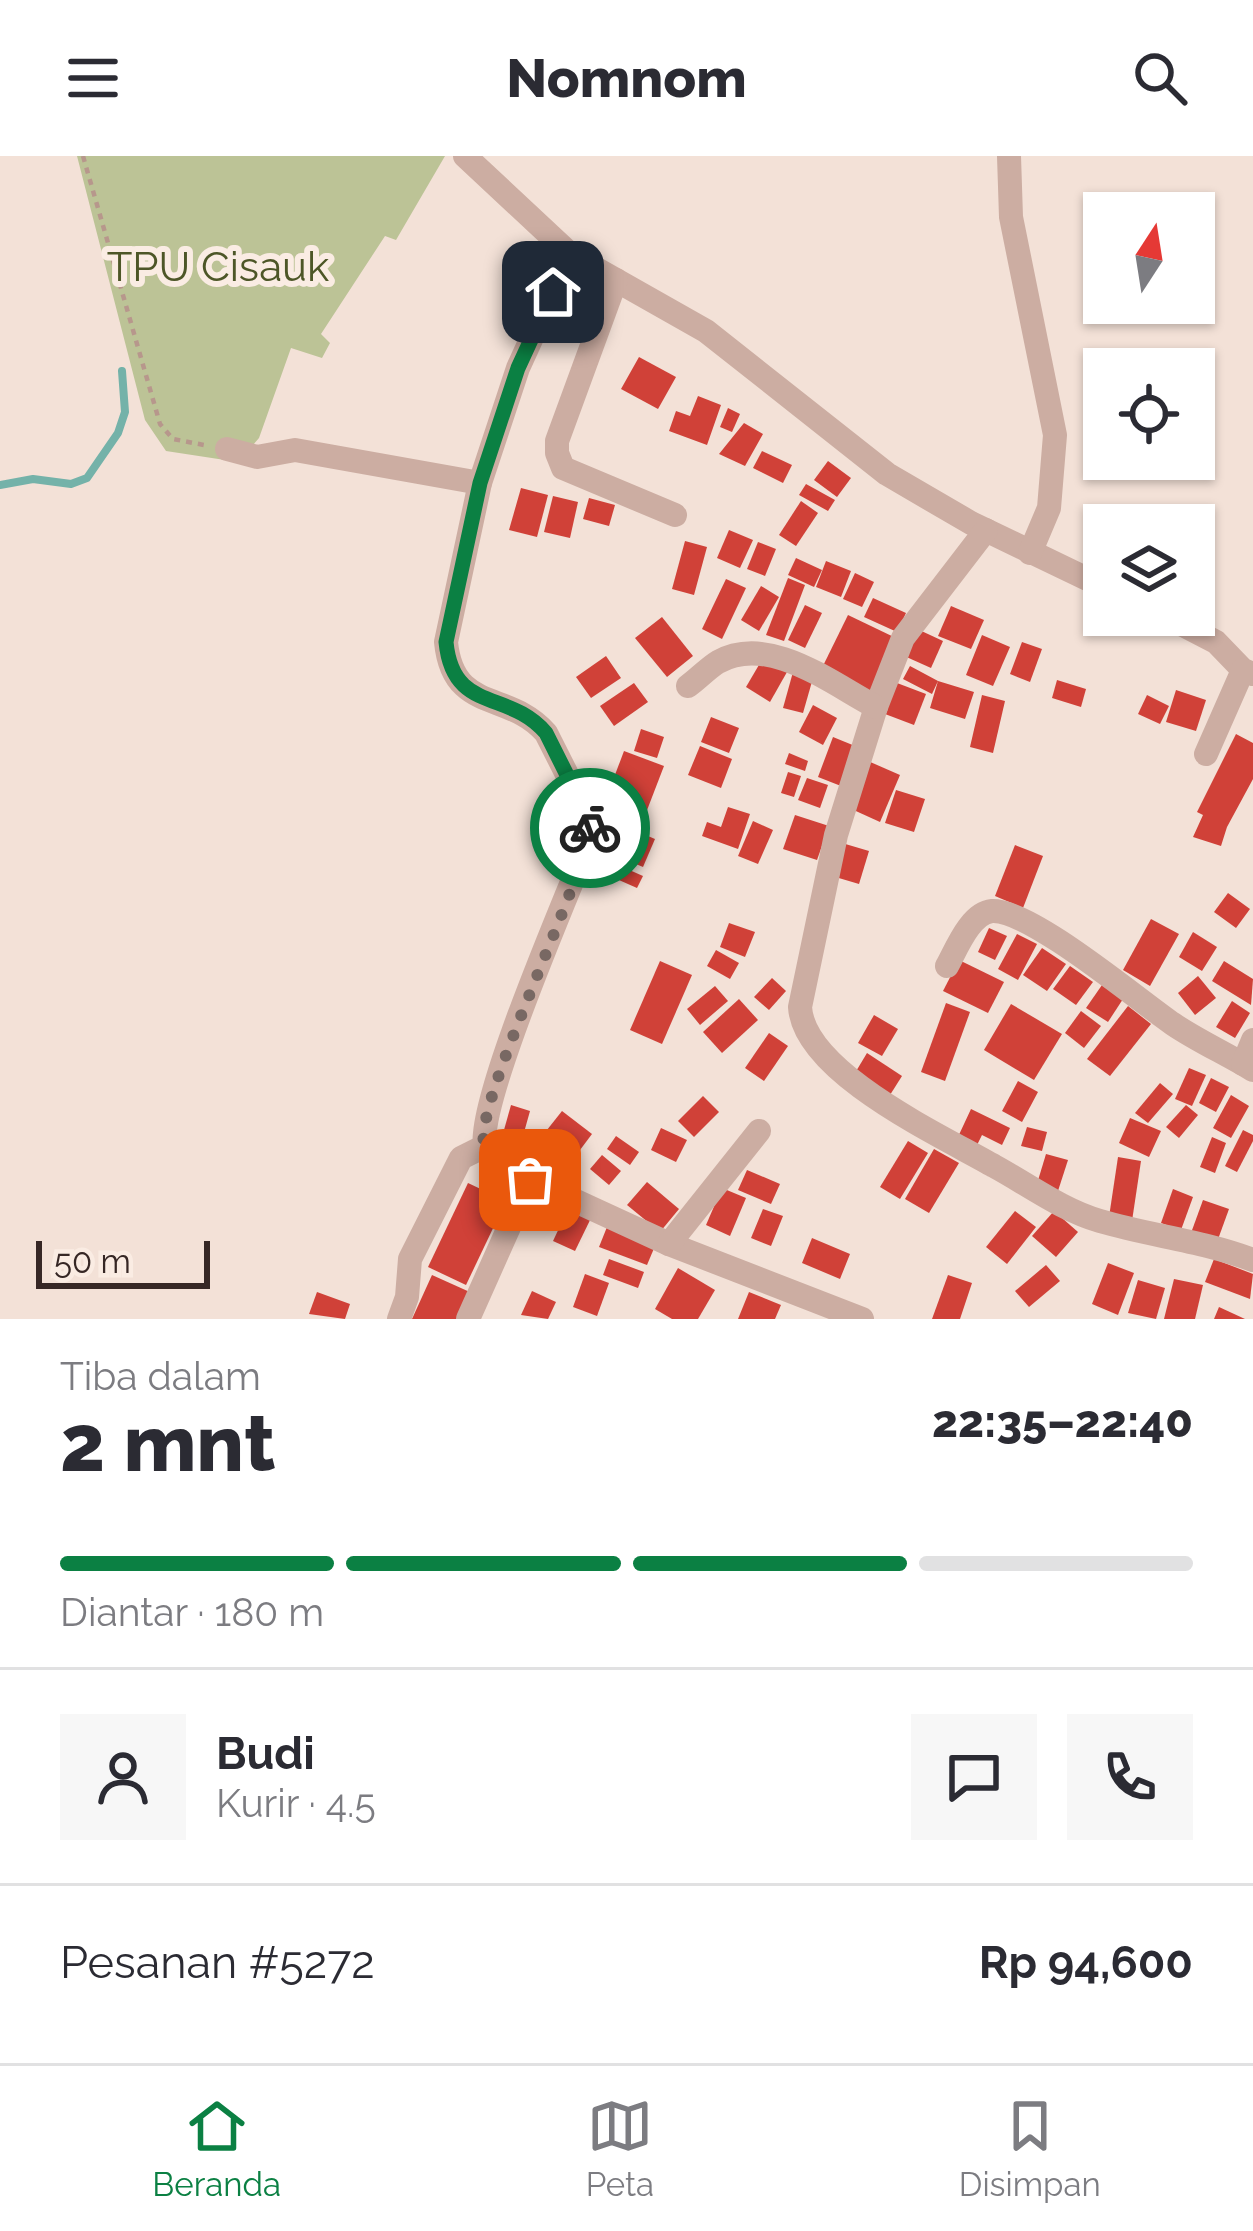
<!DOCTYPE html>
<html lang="id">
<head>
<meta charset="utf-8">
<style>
  :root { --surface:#fff; --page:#f7f7f7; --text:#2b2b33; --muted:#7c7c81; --line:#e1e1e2; --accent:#0b8043 }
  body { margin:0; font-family:Raleway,sans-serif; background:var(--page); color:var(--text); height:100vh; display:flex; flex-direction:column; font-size:45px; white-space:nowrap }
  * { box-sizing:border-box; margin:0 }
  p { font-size:39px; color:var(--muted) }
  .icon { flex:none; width:66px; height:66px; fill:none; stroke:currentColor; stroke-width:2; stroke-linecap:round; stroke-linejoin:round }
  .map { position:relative; height:1163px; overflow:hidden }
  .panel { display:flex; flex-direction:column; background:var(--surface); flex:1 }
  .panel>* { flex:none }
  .needle { width:78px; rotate:12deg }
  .fabs { position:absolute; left:1083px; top:36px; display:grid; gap:24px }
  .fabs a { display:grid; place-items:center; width:132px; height:132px; border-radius:0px; background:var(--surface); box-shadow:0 3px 9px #0004; font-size:60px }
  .scale { position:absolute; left:36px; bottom:30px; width:174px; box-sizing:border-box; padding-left:12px; border:6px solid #362725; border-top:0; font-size:33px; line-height:42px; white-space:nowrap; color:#362725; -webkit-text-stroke:9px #faece3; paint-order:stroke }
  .pin { position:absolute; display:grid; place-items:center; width:102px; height:102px; color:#fff; margin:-51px; border-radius:24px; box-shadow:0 6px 18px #0006 }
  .courier { position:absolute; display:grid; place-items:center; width:120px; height:120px; margin:-60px; border:9px solid #0b8043; border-radius:50%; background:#fff; color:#222; box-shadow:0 3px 15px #0007 }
  .headline em { font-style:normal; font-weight:800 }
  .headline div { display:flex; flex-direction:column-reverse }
  .headline { display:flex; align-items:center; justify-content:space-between; height:204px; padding:0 60px }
  h1 { font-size:78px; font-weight:800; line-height:90px }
  .bar { display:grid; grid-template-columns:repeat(4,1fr); gap:18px 12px; align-content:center; height:144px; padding:0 60px }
  .bar i { height:15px; border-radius:9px; background:var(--line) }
  .bar .active { background:var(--accent) }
  .bar p { grid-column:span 4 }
  .line { display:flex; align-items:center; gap:30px; padding:0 60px; border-top:3px solid var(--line) }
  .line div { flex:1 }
  .round { display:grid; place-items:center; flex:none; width:126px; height:126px; border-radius:0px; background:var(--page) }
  header { display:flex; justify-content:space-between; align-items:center; height:156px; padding:0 60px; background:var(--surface); font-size:54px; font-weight:800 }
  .dock { display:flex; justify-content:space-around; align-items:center; height:168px; border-top:3px solid var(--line); background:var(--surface); font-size:33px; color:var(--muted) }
  .dock a { display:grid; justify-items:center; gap:6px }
  .dock .active { color:var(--accent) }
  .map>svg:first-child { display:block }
  .green { fill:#bcc396 }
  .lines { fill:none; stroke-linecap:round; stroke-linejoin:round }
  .stream { stroke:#74b2a9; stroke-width:8 }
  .building { fill:#d04138 }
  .path { stroke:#b7978c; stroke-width:4.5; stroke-dasharray:6 6; stroke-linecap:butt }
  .minor { stroke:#ccada2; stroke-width:24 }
  .done { stroke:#786863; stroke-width:12; stroke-dasharray:0 21.6 }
  .route { stroke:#0b8043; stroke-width:15 }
  .labels { text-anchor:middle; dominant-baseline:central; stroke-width:12; stroke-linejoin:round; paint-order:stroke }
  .park-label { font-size:42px; fill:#4d5627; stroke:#faece3 }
</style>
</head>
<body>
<header><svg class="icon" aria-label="menu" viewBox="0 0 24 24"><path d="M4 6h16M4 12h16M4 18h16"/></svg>Nomnom<svg class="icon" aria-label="search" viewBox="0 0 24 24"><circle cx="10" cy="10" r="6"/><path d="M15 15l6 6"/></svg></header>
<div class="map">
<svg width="1253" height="1163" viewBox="0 0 1253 1163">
  <rect width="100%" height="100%" fill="#f3e1d7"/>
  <polygon class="green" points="77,0 445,0 396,84 385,80 321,178 330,187 322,202 291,192 259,282 238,306 166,295 145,264"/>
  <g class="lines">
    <polyline class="stream" points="0,329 33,323 71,328 87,322 118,277 125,256 122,215"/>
  </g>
  <g class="building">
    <polygon points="639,201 676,221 658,253 621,233"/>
    <polygon points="698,240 721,249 707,289 669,275 676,255 690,260"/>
    <polygon points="728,252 740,258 732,276 720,271"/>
    <polygon points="744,267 763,278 745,310 719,298"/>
    <polygon points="762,295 792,309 783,327 753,312"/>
    <polygon points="828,305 851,322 837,341 814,324"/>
    <polygon points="806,328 835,344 828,355 799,339"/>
    <polygon points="521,332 548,339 537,381 509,374"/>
    <polygon points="553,340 578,346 570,382 544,376"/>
    <polygon points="589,342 615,349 609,370 583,363"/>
    <polygon points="801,345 818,357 796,390 779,379"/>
    <polygon points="729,374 753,384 740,412 717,402"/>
    <polygon points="685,385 707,391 694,439 672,433"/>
    <polygon points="758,386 776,393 765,420 747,413"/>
    <polygon points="796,402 822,414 814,431 788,419"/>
    <polygon points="826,405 851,415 841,441 816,431"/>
    <polygon points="855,417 874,426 862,451 843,443"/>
    <polygon points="788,422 805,429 784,485 766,479"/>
    <polygon points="726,423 746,432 722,483 702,473"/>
    <polygon points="761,430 779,441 759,475 741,464"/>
    <polygon points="873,442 906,457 897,476 864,461"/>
    <polygon points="805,449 822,457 805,492 788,484"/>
    <polygon points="951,450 984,464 971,493 938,480"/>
    <polygon points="848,459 898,483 870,543 819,518"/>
    <polygon points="662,461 693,500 667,521 635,482"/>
    <polygon points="915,472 943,485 931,512 902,499"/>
    <polygon points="982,479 1010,491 993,530 966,519"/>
    <polygon points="1022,486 1042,493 1030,526 1010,518"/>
    <polygon points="606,500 621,522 591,542 576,521"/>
    <polygon points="763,502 787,516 770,546 746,531"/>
    <polygon points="910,510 938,525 974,536 965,563 930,552 938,525 932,538 903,523"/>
    <polygon points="793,516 813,522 803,557 783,552"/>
    <polygon points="1057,524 1086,533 1081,551 1052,542"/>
    <polygon points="634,527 648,546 614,570 600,550"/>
    <polygon points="897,527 926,538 914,569 885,558"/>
    <polygon points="1176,534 1206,544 1196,575 1166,566"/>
    <polygon points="982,539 1005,545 993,597 970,591"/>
    <polygon points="1147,539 1169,550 1160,568 1138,558"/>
    <polygon points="813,549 837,562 823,589 799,576"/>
    <polygon points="711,561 739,572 729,597 701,586"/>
    <polygon points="641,573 664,581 657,602 634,595"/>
    <polygon points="1236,578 1253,587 1253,623 1227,671 1221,690 1193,681 1203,659 1197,656"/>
    <polygon points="833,581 855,590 841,630 818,621"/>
    <polygon points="700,590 732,603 721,632 688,619"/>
    <polygon points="624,595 664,610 644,662 604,648"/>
    <polygon points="789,597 808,605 805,615 785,608"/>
    <polygon points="868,605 900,619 880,666 847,651"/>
    <polygon points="788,616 801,620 794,641 781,637"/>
    <polygon points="807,622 828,629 820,652 798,644"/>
    <polygon points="896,634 925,643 914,676 885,667"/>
    <polygon points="728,651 750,658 738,693 702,680 707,666 721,671"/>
    <polygon points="795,659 829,670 817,704 783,693"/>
    <polygon points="753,665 773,674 758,708 738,700"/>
    <polygon points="615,666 655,683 643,711 603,694"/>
    <polygon points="842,687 869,695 859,728 832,720"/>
    <polygon points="1015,689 1043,700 1023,752 995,740"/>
    <polygon points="609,705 643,720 637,732 603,717"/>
    <polygon points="1228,737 1250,753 1236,772 1214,756"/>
    <polygon points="1151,763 1179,778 1150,830 1123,814"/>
    <polygon points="729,767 755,776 745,801 720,791"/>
    <polygon points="989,772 1007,780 995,804 978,796"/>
    <polygon points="1193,776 1217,791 1202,815 1179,801"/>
    <polygon points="1017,778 1037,788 1018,824 998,813"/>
    <polygon points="1042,792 1066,808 1047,835 1023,819"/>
    <polygon points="716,794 739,807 730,823 707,810"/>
    <polygon points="959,804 1004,826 988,857 943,835"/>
    <polygon points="660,805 692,819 662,888 630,874"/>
    <polygon points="1224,805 1253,823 1251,849 1212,825"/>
    <polygon points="1070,810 1093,826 1076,849 1053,833"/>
    <polygon points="1198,820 1216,842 1195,859 1178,837"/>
    <polygon points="772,822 786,835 769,854 754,841"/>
    <polygon points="1102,829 1123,843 1108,866 1086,852"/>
    <polygon points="715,830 728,845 700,869 687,853"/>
    <polygon points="739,843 758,864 722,897 703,876"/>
    <polygon points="1232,845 1250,857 1235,882 1216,871"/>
    <polygon points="946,847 970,856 945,925 921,916"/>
    <polygon points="1011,848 1062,878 1034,924 984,894"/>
    <polygon points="1128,850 1151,868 1110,920 1087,903"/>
    <polygon points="1081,855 1101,870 1084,892 1065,877"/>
    <polygon points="874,859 898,873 882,900 858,887"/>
    <polygon points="769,877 788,890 764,925 745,912"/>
    <polygon points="867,897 902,920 890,939 855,917"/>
    <polygon points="1189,912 1206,919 1192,950 1175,943"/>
    <polygon points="1211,922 1229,931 1216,956 1199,947"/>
    <polygon points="1018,925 1038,936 1022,966 1002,955"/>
    <polygon points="1160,927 1173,938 1148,967 1135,957"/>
    <polygon points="1231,939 1249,950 1231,982 1213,972"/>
    <polygon points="703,940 719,956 694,981 678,965"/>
    <polygon points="511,949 530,955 523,980 504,974"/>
    <polygon points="1186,949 1198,959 1179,982 1166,971"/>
    <polygon points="971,953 1010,972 1002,989 982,979 976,991 957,983"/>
    <polygon points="562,955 592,978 574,1002 543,979"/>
    <polygon points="1130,962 1161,975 1149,1001 1119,987"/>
    <polygon points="1027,971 1047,976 1042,995 1021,990"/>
    <polygon points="661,972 687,984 676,1006 651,994"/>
    <polygon points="1243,974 1253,979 1253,985 1237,1016 1225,1010"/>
    <polygon points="616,980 639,996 630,1009 607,993"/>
    <polygon points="1212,981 1226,987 1215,1017 1200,1011"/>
    <polygon points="908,985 928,997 900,1043 880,1031"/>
    <polygon points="934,993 959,1007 929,1057 905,1043"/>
    <polygon points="1046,998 1068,1004 1057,1038 1036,1031"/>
    <polygon points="602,999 621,1015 609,1029 590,1013"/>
    <polygon points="1118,1001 1141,1005 1132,1065 1109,1061"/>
    <polygon points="747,1014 780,1028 771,1048 738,1034"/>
    <polygon points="647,1026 679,1053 660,1076 627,1049"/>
    <polygon points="468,1027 506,1045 466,1129 428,1111"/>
    <polygon points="722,1032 746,1042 730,1080 706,1069"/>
    <polygon points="1173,1033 1193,1041 1181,1074 1161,1067"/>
    <polygon points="1203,1044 1229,1053 1217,1086 1191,1077"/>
    <polygon points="570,1049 592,1060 575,1095 553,1085"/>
    <polygon points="763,1053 783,1060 771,1090 751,1082"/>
    <polygon points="1015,1055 1036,1071 1007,1108 986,1091"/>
    <polygon points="1054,1055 1078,1076 1056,1101 1032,1080"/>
    <polygon points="607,1071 655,1090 647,1109 599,1091"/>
    <polygon points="812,1082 850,1098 840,1123 802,1107"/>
    <polygon points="609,1103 644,1116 638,1132 603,1119"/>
    <polygon points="1214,1103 1253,1118 1250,1143 1205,1126"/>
    <polygon points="1108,1107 1134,1117 1118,1159 1092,1148"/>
    <polygon points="1046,1109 1060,1125 1029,1151 1015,1135"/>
    <polygon points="678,1112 715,1134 698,1163 672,1163 655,1153"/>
    <polygon points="585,1118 609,1127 597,1160 573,1151"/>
    <polygon points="432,1119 472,1137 460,1163 412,1163"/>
    <polygon points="948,1119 972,1127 960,1163 932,1163"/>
    <polygon points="1174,1123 1203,1129 1195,1163 1164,1163"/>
    <polygon points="1138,1124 1165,1132 1156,1163 1128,1157"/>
    <polygon points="532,1135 556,1146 548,1163 521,1159"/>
    <polygon points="317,1136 350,1148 345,1163 309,1158"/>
    <polygon points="749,1136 781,1149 775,1163 738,1163"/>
    <polygon points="1219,1151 1245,1163 1214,1163"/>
  </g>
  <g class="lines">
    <polyline class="path" points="83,0 160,268 173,283 204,289"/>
    <g class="minor">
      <polyline points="465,0 570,98 706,175 887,318 971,367 1104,431"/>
      <polyline points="1009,0 1011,61 1055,279 1049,352 1030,397"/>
      <path d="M570,98L518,212L480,327L446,486C453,558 509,534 546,577L591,666L589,684C568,738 477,946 485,990L530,1024L669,1088L862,1163"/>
      <polyline points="616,124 557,285 557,297 563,312 675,359"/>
      <polyline points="227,293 257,301 295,294 480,327"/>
      <path d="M986,374L903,482L876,551L836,679L800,851C804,917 942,980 994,1010C1029,1029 1062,1054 1100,1065C1151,1080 1204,1085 1253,1104"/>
      <polyline points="1164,459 1216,486 1243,514 1253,518"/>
      <path d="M688,530C698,523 708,512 718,506C769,477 832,528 876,551"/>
      <polyline points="1206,598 1243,514"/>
      <path d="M947,810C956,794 970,757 992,755C1030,753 1138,844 1173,868C1198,885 1227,898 1253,914"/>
      <polyline points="1243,908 1253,884"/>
      <polyline points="669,1088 759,975"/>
      <polyline points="399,1163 407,1141 410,1103 461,1002 485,990"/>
      <polyline points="468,1163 530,1024"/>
    </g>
  </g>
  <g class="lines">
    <path class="done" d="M530,1024C518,1015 492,1005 485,991C469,957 583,729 590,672"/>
    <path class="route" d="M553,136L518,212L480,327L446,486C453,558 509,533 546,577L591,667L590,672"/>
  </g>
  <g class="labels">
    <g class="park-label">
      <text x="218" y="110">TPU Cisauk</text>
    </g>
  </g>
</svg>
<div class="fabs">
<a><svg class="needle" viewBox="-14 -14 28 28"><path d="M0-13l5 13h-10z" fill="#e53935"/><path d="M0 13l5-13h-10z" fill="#7c7c81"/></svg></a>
<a><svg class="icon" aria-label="locate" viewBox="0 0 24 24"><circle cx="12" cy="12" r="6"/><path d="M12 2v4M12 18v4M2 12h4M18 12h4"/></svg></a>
<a><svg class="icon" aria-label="layers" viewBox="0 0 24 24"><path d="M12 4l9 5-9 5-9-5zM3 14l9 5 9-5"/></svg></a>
</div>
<div class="scale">50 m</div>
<div class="pin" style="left:530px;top:1024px;background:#ea580c"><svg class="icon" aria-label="bag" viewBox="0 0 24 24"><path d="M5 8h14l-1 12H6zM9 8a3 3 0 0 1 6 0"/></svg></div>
<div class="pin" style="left:553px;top:136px;background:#1f2937"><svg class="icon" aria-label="home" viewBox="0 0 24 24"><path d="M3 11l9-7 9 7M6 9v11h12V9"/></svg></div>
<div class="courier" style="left:590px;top:672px"><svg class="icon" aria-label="bike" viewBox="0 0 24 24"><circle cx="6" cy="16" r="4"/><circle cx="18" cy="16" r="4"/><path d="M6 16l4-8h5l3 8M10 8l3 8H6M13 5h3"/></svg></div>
</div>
<section class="panel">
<div class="headline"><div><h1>2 mnt</h1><p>Tiba dalam</p></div><em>22:35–22:40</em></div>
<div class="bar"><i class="active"></i><i class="active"></i><i class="active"></i><i></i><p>Diantar · 180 m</p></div>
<div class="line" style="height:216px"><a class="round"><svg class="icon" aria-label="person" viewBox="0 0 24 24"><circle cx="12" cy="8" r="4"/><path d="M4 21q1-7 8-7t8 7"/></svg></a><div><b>Budi</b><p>Kurir · 4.5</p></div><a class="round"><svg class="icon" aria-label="chat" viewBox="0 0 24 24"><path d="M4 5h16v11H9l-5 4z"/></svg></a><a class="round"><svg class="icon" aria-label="phone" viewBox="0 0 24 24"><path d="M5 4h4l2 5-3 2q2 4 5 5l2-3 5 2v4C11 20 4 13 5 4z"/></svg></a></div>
<div class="line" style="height:156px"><div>Pesanan #5272</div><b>Rp 94,600</b></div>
</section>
<nav class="dock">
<a class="active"><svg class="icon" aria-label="home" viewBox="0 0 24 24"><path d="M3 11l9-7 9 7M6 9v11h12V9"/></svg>Beranda</a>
<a><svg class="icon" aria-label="map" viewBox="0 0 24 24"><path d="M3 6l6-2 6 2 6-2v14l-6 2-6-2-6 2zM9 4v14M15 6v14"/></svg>Peta</a>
<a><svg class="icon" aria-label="saved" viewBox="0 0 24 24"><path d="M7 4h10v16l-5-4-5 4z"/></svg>Disimpan</a>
</nav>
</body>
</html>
